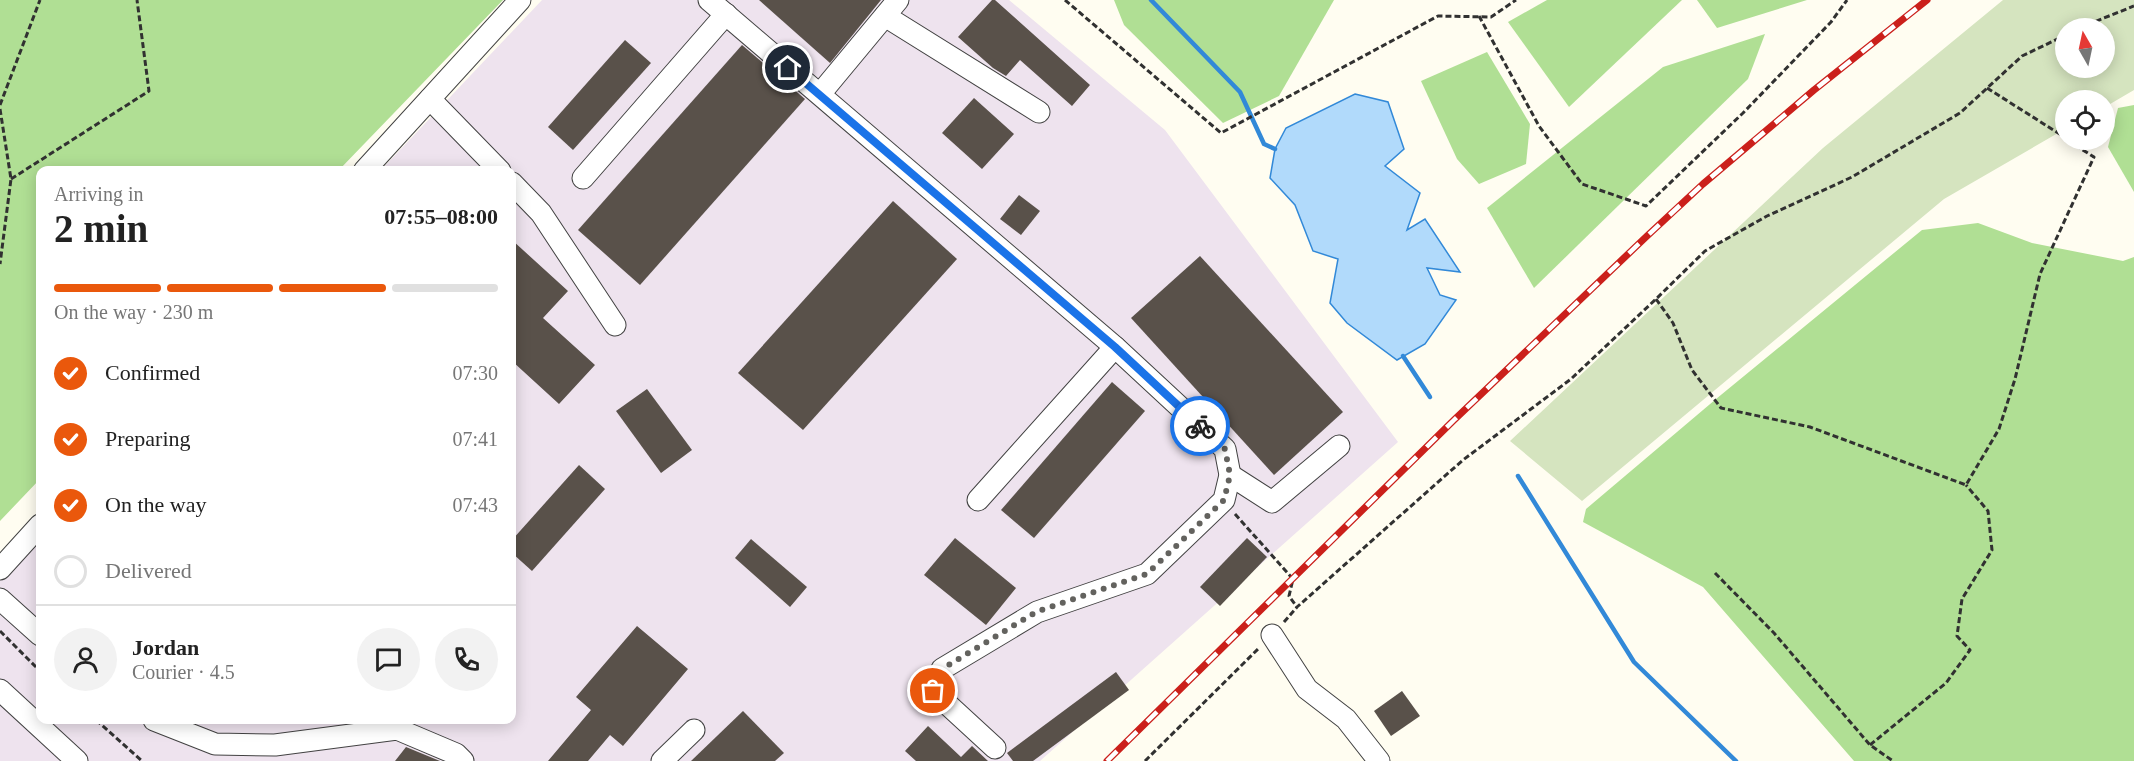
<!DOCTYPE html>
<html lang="en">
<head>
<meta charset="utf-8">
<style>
  :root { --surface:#fff; --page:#f2f2f2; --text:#222; --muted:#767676; --line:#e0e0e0; --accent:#ea580c }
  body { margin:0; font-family:"Times New Roman",serif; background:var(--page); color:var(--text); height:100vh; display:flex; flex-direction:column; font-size:22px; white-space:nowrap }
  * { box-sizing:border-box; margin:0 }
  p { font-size:20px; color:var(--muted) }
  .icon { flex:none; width:33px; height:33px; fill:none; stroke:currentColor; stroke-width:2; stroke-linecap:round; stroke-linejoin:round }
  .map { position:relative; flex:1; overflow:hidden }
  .sheet { position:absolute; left:36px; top:166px; width:480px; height:558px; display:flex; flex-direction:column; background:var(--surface); border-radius:12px; box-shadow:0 3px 15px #0003 }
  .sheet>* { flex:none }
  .needle { width:39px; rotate:351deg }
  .tools { position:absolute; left:2055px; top:18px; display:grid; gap:12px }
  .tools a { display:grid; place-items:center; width:60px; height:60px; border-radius:50%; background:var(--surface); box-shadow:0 3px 15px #0003; font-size:30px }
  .pin { position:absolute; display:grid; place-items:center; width:51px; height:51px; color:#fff; margin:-26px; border:3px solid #fff; border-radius:50%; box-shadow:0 2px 6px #0007 }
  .courier { position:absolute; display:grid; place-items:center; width:60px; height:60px; margin:-30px; border:4px solid #1a73e8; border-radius:50%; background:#fff; color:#222; box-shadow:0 2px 8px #0007 }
  .overview em { font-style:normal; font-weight:600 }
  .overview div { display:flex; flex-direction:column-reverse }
  .overview { display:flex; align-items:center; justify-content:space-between; height:102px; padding:0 18px }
  h1 { font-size:39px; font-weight:600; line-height:45px }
  .bar { display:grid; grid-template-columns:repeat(4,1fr); gap:9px 6px; align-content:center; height:72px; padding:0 18px }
  .bar i { height:8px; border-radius:4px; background:var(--line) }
  .bar .selected { background:var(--accent) }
  .bar p { grid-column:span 4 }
  .line { display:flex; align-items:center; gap:15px; padding:0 18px; border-top:2px solid var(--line) }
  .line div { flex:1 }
  .round { display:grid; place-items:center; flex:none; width:63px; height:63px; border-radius:32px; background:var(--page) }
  ol { padding:0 18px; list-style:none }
  li { display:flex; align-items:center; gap:18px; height:66px }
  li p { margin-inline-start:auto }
  li .icon { padding:6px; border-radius:50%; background:var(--accent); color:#fff; stroke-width:4 }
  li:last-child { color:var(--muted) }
  li i { width:33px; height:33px; border:3px solid var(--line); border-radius:50% }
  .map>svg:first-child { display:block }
  .industrial { fill:#eee3ee }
  .forest { fill:#b0df94 }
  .cemetery { fill:#d5e4bf; fill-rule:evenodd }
  .water { fill:#b1dafb; stroke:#3289d8; stroke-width:1.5 }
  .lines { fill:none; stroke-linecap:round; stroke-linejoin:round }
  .stream { stroke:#3289d8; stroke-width:4.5 }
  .building { fill:#59514a }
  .minor-casing { stroke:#424242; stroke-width:23 }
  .path { stroke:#313131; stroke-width:3; stroke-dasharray:6 3; stroke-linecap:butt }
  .minor { stroke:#fff; stroke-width:21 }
  .rail-casing { stroke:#cb201b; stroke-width:7 }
  .rail { stroke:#fff; stroke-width:4.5; stroke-dasharray:14; stroke-linecap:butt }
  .done { stroke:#63625e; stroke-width:6; stroke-dasharray:0 10.8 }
  .route { stroke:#1a73e8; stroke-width:8 }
</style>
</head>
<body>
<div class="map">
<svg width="2134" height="761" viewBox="0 0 2134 761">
  <rect width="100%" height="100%" fill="#fffdf1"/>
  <polygon class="industrial" points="542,0 1009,0 1165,130 1398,442 1040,761 0,761 0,570 40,527 40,720 512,720 512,171 380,171"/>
  <g class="forest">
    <polygon points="0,0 503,0 338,171 40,171 40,479 0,521"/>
    <polygon points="1114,0 1334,0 1279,96 1223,123 1124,25"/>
    <polygon points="1547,0 1682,0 1569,107 1508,22"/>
    <polygon points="1697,0 1807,0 1717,28"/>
    <polygon points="1765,34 1748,79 1534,288 1487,208 1663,67"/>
    <polygon points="1487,52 1530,124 1526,164 1479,184 1457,159 1421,81"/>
    <polygon points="2134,105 2134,192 2108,147 2118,108"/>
    <polygon points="1978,223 2032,243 2123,261 2134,257 2134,761 1854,761 1703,587 1583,522 1586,509 1716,399 1922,230"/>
  </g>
  <path class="cemetery" d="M2003,0H2134V90L2105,107L2104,100H2066L2065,129L1944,199L1582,501L1510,441L1823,148ZM2066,28H2104V68H2066Z"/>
  <polygon class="water" points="1355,94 1388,102 1404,149 1385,166 1420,193 1407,230 1425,219 1460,272 1427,268 1440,295 1456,300 1425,344 1397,360 1347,323 1330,303 1338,259 1313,251 1295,205 1270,178 1275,149 1286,128"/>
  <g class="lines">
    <g class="stream">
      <polyline points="1151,0 1240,92 1264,144 1275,149"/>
      <polyline points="1403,356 1430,397"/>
      <polyline points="1518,476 1634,662 1736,761"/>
    </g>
  </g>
  <g class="building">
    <polygon points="759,0 881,0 830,63"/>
    <polygon points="992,0 995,0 1090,85 1072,106 1020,60 1006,76 993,68 958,37"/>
    <polygon points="625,40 651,63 573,150 548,127"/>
    <polygon points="742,45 805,99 640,285 578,230"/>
    <polygon points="974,98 1014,134 982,169 942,133"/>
    <polygon points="1019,195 1040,211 1021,235 1000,219"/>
    <polygon points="893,201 957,259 803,430 738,373"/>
    <polygon points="512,240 568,291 543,318 595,365 559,404 512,361"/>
    <polygon points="1200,256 1343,412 1274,475 1131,318"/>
    <polygon points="1112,382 1145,411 1034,538 1001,510"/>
    <polygon points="647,389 692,450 661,473 616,411"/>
    <polygon points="579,465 605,489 532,571 512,553 512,540"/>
    <polygon points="955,538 1016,588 986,625 924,575"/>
    <polygon points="1247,538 1267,557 1220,606 1200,587"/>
    <polygon points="751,539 807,587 790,607 735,558"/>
    <polygon points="637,626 688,669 623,746 610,735 588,761 548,761 591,710 576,697"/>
    <polygon points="1116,672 1129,690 1033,761 1013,761 1007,753"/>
    <polygon points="1402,691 1420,716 1391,736 1374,711"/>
    <polygon points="743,711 784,753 775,761 691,761"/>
    <polygon points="928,726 961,757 972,746 988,761 916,761 905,751"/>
    <polygon points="406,747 440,761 395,761"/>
  </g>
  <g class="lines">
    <g class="minor-casing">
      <g id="minor">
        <polyline points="709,0 1115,347 1225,449 1230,475 1224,500 1147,574 1037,612 942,669 933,691 995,748"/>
        <polyline points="885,16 1039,112"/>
        <polyline points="820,94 898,0"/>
        <polyline points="430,99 500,171"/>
        <polyline points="364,171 520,0"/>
        <polyline points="583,178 726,14"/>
        <polyline points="512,183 541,213 615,325"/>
        <polyline points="1230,475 1272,502 1339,446"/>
        <polyline points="978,500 1115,347"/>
        <polyline points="0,569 40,525"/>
        <polyline points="0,599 40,635"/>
        <polyline points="1272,635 1307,689 1346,719 1379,761"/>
        <polyline points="0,690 77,761"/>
        <polyline points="154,720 215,744 275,745 397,729 456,754 463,761"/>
        <polyline points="662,761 694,730"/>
      </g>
    </g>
    <g class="path">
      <polyline points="1065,0 1221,133 1438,16 1491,17 1516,0"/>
      <polyline points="1479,16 1539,126 1582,184 1646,206 1743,113 1831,22 1847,0"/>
      <polyline points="2079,28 2134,6"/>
      <polyline points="1987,88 2066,138"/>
      <polyline points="0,105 40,0"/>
      <polyline points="0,109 11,179 0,264"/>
      <polyline points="11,179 149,91 137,0"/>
      <polyline points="1656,299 1673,323 1692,370 1721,408 1810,427 1966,485 1999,429 2015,379 2040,274 2094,157 2067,140"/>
      <polyline points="1235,514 1293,579 1289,596 1297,607"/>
      <polyline points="1715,573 1774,633 1870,745 1893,761"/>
      <polyline points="1284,622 1297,607 1463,460 1571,379 1656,299 1705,251 1767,216 1852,177 1960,113 2022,56 2066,35"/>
      <polyline points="0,631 40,671"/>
      <polyline points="96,720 142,761"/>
      <polyline points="1870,745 1946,683 1970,650 1957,636 1962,599 1992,550 1988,511 1966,485"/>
      <polyline points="1145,761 1259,648"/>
    </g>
    <use href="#minor" class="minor"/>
    <g class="rail-casing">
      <polyline id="rail" points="1107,761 1454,420 1647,236 1703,184 1814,90 1927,0"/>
    </g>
    <use href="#rail" class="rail"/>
  </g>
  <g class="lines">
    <polyline class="done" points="933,691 942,669 1036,612 1147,574 1224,500 1230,475 1225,449 1200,426"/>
    <polyline class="route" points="788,68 1115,347 1200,426"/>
  </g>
</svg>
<div class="tools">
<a><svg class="needle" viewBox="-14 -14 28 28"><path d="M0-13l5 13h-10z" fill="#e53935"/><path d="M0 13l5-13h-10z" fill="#767676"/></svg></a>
<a><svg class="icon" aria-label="locate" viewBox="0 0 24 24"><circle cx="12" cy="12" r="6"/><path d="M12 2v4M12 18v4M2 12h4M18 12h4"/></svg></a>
</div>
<div class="pin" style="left:933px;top:691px;background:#ea580c"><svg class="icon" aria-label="bag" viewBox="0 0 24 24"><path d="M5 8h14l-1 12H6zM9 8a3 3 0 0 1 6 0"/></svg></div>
<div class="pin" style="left:788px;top:68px;background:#1f2937"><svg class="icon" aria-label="home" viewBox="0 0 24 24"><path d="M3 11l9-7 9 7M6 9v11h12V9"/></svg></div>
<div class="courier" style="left:1200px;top:426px"><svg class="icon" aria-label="bike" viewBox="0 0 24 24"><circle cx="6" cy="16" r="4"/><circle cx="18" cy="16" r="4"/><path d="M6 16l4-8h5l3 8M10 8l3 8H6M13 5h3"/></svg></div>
<section class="sheet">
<div class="overview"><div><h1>2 min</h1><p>Arriving in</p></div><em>07:55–08:00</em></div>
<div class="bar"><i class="selected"></i><i class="selected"></i><i class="selected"></i><i></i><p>On the way · 230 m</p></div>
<ol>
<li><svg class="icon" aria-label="check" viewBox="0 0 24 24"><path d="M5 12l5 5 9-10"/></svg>Confirmed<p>07:30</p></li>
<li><svg class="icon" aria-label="check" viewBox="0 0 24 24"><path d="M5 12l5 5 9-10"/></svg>Preparing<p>07:41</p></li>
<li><svg class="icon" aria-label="check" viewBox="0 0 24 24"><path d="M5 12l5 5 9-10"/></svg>On the way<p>07:43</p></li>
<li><i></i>Delivered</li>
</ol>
<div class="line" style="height:108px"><a class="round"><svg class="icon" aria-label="person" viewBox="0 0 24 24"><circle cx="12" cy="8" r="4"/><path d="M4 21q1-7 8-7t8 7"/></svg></a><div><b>Jordan</b><p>Courier · 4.5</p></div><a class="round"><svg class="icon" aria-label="chat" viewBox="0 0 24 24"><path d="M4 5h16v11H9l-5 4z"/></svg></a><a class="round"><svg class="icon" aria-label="phone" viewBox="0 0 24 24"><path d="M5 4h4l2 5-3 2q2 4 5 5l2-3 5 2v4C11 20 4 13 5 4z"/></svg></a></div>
</section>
</div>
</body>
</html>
